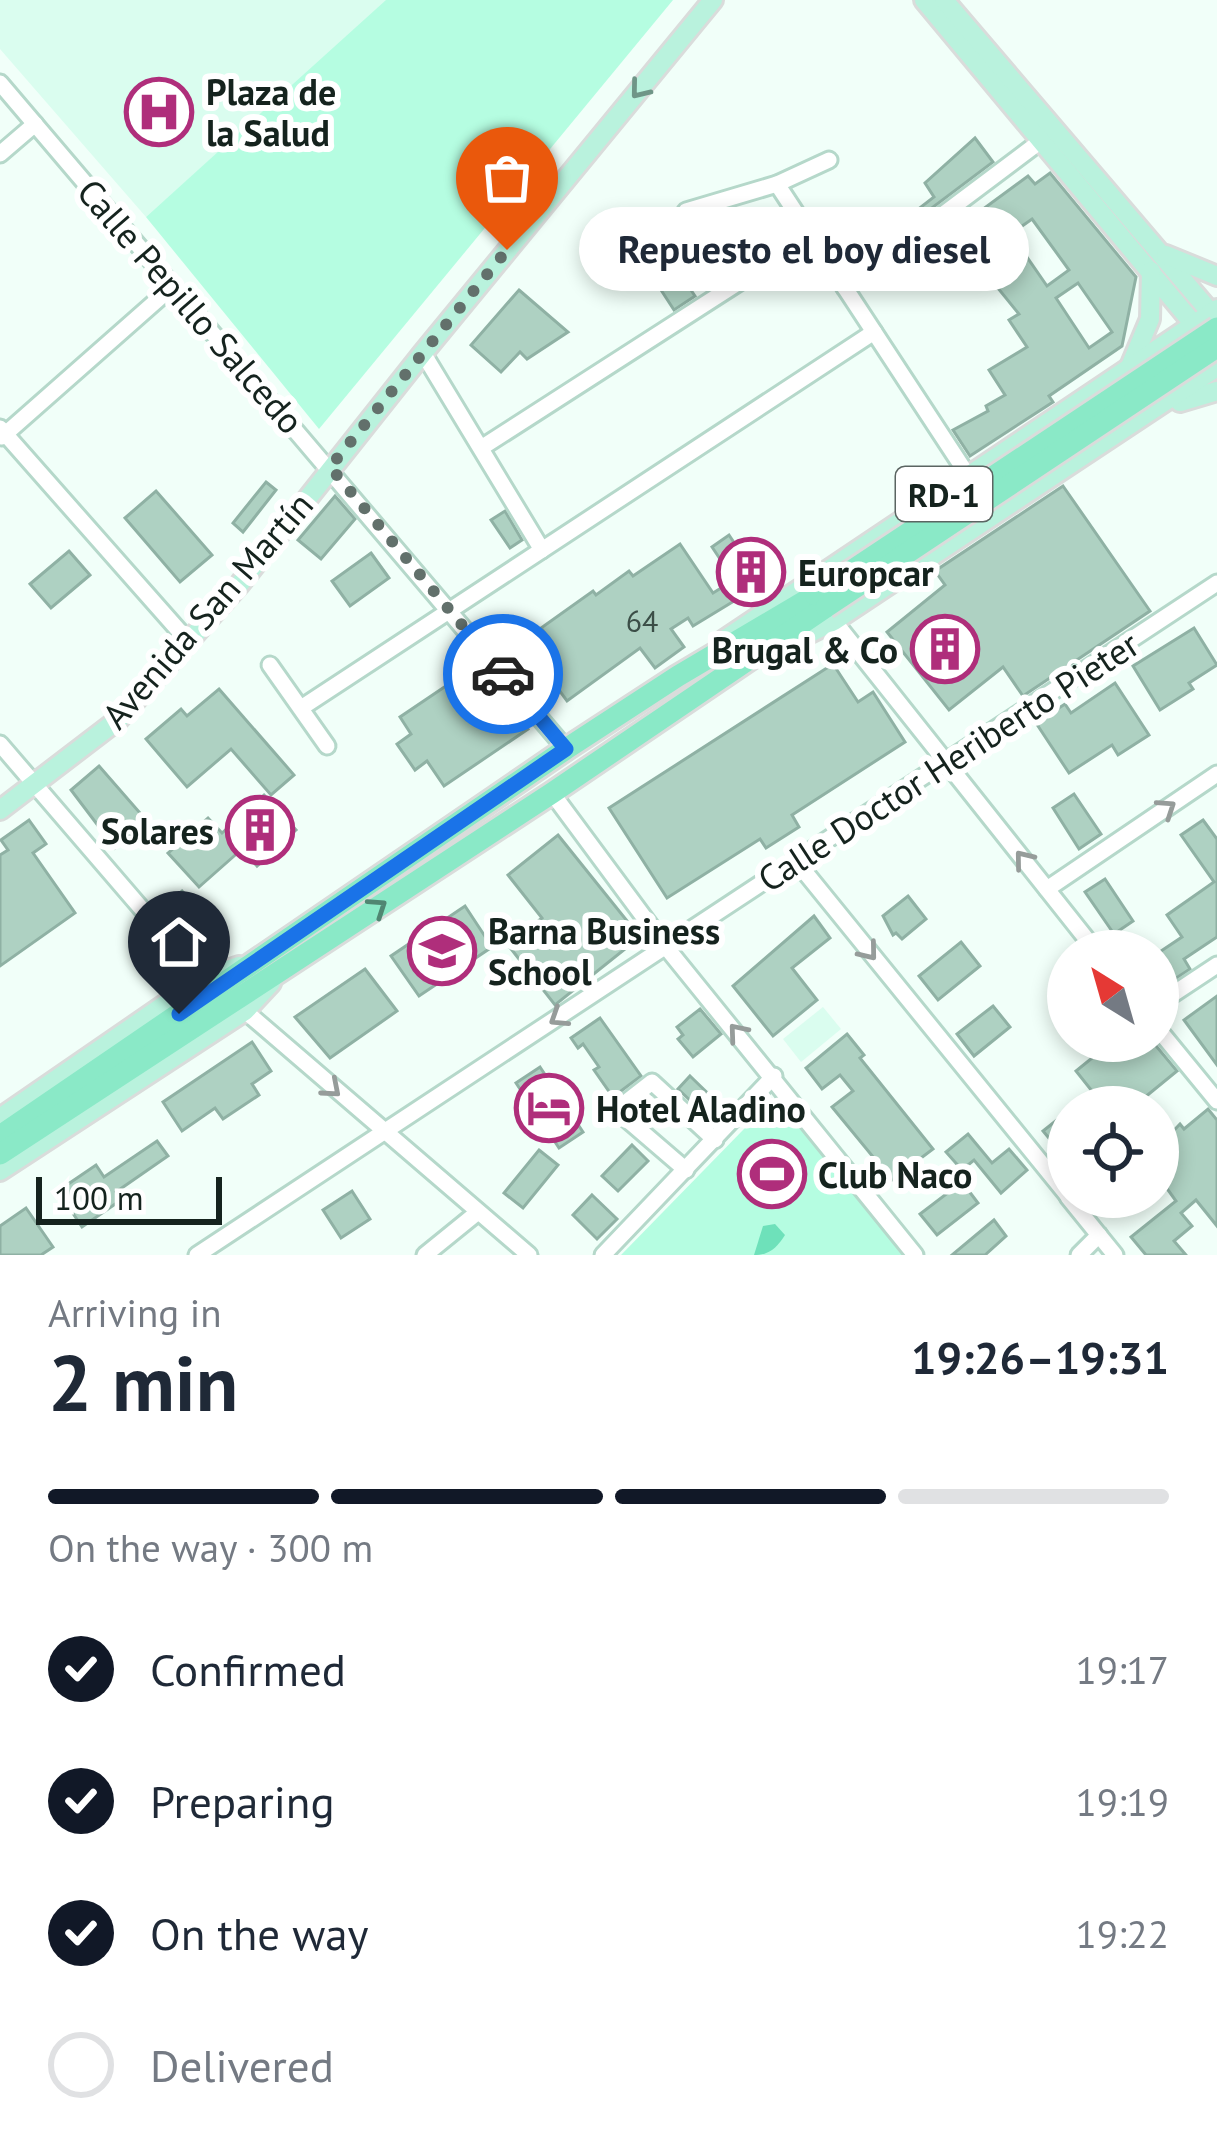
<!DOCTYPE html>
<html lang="en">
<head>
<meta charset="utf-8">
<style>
  :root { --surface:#fff; --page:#f2f2f3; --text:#1f2937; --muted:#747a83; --line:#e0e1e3; --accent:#111827 }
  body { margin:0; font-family:"PT Sans",sans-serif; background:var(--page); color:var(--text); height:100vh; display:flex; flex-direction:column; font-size:45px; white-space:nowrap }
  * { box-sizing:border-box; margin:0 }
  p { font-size:39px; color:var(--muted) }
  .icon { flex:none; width:66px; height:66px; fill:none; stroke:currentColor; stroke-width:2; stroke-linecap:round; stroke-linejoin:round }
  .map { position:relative; height:1255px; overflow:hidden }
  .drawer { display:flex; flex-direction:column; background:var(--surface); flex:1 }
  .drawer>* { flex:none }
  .needle { width:78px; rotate:323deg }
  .fabs { position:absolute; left:1047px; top:930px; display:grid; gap:24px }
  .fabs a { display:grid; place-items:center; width:132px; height:132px; border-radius:50%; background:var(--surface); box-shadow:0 6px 18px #0003; font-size:60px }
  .scale { position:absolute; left:36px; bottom:30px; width:186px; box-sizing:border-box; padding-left:12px; border:6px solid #15231e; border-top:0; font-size:33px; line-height:42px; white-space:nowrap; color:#15231e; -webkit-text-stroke:9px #fff; paint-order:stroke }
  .pin { position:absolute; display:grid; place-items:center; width:102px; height:102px; color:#fff; margin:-123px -51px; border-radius:50% 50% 50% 0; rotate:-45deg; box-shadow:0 0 12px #0007 }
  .pin .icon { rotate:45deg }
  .courier { position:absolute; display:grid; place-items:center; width:120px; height:120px; margin:-60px; border:9px solid #1a73e8; border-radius:50%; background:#fff; color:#222; box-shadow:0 3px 15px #0007 }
  .bubble { position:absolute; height:84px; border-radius:42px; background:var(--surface); box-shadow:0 6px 18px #0003; font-size:39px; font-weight:700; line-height:84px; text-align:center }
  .head em { font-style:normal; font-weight:700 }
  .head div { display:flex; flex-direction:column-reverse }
  .head { display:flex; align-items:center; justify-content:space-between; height:204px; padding:0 48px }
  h1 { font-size:78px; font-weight:700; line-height:90px }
  .bar { display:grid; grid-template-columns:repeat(4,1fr); gap:18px 12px; align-content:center; height:144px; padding:0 48px }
  .bar i { height:15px; border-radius:9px; background:var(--line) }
  .bar .selected { background:var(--accent) }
  .bar p { grid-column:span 4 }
  ol { padding:0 48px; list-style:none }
  li { display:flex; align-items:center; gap:36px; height:132px }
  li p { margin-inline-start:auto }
  li .icon { padding:12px; border-radius:50%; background:var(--accent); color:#fff; stroke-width:4 }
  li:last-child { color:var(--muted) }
  li i { width:66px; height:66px; border:6px solid var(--line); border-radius:50% }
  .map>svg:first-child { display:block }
  .built { fill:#dafdef }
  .green { fill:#b5fde1 }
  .water { fill:#6ee1ba }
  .building { fill:#aed1c2; stroke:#8fb1a4; stroke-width:3; fill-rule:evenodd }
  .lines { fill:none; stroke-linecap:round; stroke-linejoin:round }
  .minor-casing { stroke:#b5d8ca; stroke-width:21 }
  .major-casing { stroke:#dadcdb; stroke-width:24 }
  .highway-casing { stroke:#dadcdb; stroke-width:27 }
  .minor { stroke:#fff; stroke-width:15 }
  .major { stroke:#b9f2dd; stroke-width:18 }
  .highway { stroke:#8ae9c7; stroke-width:21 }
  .highway-bridge-casing { stroke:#dadcdb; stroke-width:27; stroke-linecap:butt }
  .highway-bridge { stroke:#8ae9c7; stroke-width:21 }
  .oneway { stroke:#6f9587 }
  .oneway2 { stroke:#969c9a }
  .oneway3 { stroke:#508672 }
  .done { stroke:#62706b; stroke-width:12; stroke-dasharray:0 21.6 }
  .route { stroke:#1a73e8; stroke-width:15 }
  .labels { text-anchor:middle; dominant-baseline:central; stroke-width:12; stroke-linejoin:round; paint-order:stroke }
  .number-label { font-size:30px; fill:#3b4e47 }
  .shield { fill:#fff; stroke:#5b6562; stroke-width:3 }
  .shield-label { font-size:33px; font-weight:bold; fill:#15231e }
  .poi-label { font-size:36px; font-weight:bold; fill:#15231e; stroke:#fff; text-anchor:start }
  .street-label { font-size:36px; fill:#15231e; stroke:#fff }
</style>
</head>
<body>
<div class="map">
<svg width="1217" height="1255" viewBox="0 0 1217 1255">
  <rect width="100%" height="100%" fill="#f1fff9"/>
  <g class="built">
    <polygon points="0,0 386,0 387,1 146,217 0,49"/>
    <polygon points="823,1007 841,1029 801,1062 783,1039"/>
  </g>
  <g class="green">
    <polygon points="386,0 673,0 319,429 146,217"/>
    <polygon points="780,1092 908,1255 621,1255"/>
  </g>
  <path class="water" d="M775,1224L785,1235C777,1248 769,1255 754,1255L763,1226Z"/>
  <g class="building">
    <polygon points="975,138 993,162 912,223 908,217 934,197 925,183"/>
    <path d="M1050,173L1136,277L1122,346L1049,396L1053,402L970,456L953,430L988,411L986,406L1005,395L989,370L1027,347L1009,320L1019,314L980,266L985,262L976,248L983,243L973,228L985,220L979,212L1028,176L1035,184ZM1032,219L1069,270L1047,286L1011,234ZM1078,283L1112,332L1089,348L1056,298Z"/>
    <polygon points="879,220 892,238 883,245 867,230"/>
    <polygon points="668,256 695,296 674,310 648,270"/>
    <polygon points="519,290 568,332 527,359 520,352 501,372 471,345"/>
    <polygon points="266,482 276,490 243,532 233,523"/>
    <polygon points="1063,486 1150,611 1023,696 1003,667 949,710 887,632 945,585 935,571"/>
    <polygon points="156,491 212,555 180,582 125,518"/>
    <polygon points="335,496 355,519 321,559 298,540"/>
    <polygon points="505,511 522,540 510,548 491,520"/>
    <polygon points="729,535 751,568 765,559 775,576 693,626 688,618 671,629 684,647 655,668 640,648 567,701 529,649 547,636 541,628 593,591 596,595 629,571 633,576 680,544 713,593 734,580 712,547"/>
    <polygon points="69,551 90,575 51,608 30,584"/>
    <polygon points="371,553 389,578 350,606 332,581"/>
    <polygon points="1194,628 1217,665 1189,683 1193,689 1160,710 1133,666"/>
    <polygon points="833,664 858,702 873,692 905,742 792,815 799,827 766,848 760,839 667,898 609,808"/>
    <polygon points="471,669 494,702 504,695 528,729 444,786 427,761 415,770 397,744 411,734 400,717"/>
    <polygon points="1115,683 1149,735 1118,755 1112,745 1069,773 1036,723 1065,704 1071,713"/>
    <polygon points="219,689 294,775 271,795 231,749 187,787 146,739 181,709 187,716"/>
    <polygon points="99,766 147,821 115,848 71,790"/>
    <polygon points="1074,794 1101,834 1079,849 1053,808"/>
    <polygon points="264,795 296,830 257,866 242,849 199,887 168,853 208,818 222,833"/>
    <polygon points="29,820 46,844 33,853 75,913 0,966 0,855 8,850 1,840"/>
    <polygon points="1203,820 1217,839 1217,937 1184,959 1190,969 1158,990 1158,953 1182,937 1167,915 1214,882 1181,835"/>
    <polygon points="558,835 640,937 555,1005 508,945 542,918 508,875"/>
    <polygon points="1105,879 1133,921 1114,934 1085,892"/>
    <polygon points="182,891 213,927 189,946 159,911"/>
    <polygon points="908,896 926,919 902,939 896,933 893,935 883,916"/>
    <polygon points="465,906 492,947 419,996 391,956"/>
    <polygon points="814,916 830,938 792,968 817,1000 773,1036 733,986"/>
    <polygon points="961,942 980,966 938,1000 919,976"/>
    <polygon points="365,969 397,1011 330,1058 295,1017"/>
    <polygon points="1217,996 1217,1065 1184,1020"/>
    <polygon points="993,1006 1010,1027 974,1056 957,1034"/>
    <polygon points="700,1009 721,1034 693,1057 678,1039 683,1035 677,1027"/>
    <polygon points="600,1018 641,1076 613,1097 594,1070 599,1067 583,1044 578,1048 571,1038"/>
    <polygon points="847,1034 864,1055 860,1058 933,1149 892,1180 832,1107 853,1091 840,1075 822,1089 806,1068"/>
    <polygon points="1113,1041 1152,1041 1177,1071 1133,1107 1073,1107 1092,1091 1076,1071"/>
    <polygon points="252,1042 271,1071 252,1084 259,1095 223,1119 215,1108 182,1131 163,1102"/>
    <polygon points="540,1067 583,1132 559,1148 516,1083"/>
    <polygon points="690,1076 723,1108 711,1120 678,1089"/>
    <polygon points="1208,1109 1217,1120 1217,1226 1196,1200 1181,1213 1192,1226 1174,1241 1186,1255 1146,1255 1131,1237 1176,1201 1158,1176 1158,1147 1180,1124 1184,1129"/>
    <polygon points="1068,1111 1068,1140 1058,1149 1043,1131"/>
    <polygon points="968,1134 992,1163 1009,1149 1027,1170 1001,1193 974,1160 962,1170 946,1152"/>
    <polygon points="157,1141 168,1156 116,1192 121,1200 82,1227 58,1191 96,1165 104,1177"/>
    <polygon points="632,1145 648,1161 618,1191 602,1176"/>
    <polygon points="539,1150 558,1165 523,1208 504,1193"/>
    <polygon points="962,1182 978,1203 937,1235 920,1214"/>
    <polygon points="352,1191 370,1219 341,1238 323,1210"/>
    <polygon points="592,1195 617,1219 597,1239 573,1215"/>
    <polygon points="26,1208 53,1247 41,1255 0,1255 0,1226"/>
    <polygon points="994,1220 1006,1236 985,1255 952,1255"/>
  </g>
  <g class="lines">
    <g class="minor-casing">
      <g id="minor">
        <polyline points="0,83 566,749"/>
        <polyline points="0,154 35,124"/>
        <polyline points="777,184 969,477"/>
        <polyline points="686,211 777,184 829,160"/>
        <polyline points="845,288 1042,140"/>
        <polyline points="423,353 542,550"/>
        <polyline points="0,428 188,641"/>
        <polyline points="2,437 172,287"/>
        <polyline points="481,448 811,236"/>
        <polyline points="834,621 1096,951"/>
        <polyline points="270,665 327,746"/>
        <polyline points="301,708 874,332"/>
        <polyline points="0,744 202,979"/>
        <polyline points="552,793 666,947 915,1255"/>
        <polyline points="796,861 1068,1196"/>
        <polyline points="1047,889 1217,774"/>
        <polyline points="1158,1004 1217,965"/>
        <polyline points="245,1011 529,1255"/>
        <polyline points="1158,1029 1217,1101"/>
        <polyline points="686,1170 622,1115 620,1107 652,1082 715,1140"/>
        <polyline points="1068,1197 1115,1255"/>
        <polyline points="197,1255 1217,583"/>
        <polyline points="425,1255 478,1212"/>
        <polyline points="603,1255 774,1076"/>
        <polyline points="1079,1255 1099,1235"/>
      </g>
    </g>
    <g class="major-casing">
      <g id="major">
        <polyline points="924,0 1201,333"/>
        <polyline points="944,0 1217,320"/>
        <polyline points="1166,255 1217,276"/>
        <polyline points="1129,369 1150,319 1151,271"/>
        <polyline points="1180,402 1217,391"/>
        <polyline points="724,640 1217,309"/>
        <polyline points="772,652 834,621 1217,367"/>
        <polyline points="0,810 119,719 239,585 423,353 713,0"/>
        <polyline points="0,1118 202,979 239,966"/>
        <polyline points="0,1171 245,1011 271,983"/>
      </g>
    </g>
    <g class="highway-casing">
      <g id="highway">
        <polyline points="0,1136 566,749 678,676 815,595"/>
        <polyline points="0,1154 552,793 826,607"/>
      </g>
    </g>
    <use href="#minor" class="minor"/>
    <use href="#major" class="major"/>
    <use href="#highway" class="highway"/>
    <g class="highway-bridge-casing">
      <g id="highway-bridge">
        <polyline points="815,595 1217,328"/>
        <polyline points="826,607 1217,347"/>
      </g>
    </g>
    <use href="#highway-bridge" class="highway-bridge"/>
  </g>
  <defs><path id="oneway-chevron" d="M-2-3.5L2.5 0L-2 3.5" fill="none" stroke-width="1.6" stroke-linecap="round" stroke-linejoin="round" transform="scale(3)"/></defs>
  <use class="oneway" href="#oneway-chevron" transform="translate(639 90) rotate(129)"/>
  <g class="oneway2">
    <use href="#oneway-chevron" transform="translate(1167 808) rotate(-34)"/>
    <use href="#oneway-chevron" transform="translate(1023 859) rotate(-129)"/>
    <use href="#oneway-chevron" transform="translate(869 952) rotate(51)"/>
    <use href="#oneway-chevron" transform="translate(558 1018) rotate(147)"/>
    <use href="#oneway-chevron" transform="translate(737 1032) rotate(-130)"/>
    <use href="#oneway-chevron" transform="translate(332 1089) rotate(41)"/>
  </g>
  <use class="oneway3" href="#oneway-chevron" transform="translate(378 907) rotate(-34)"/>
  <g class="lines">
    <polyline class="done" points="503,674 330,467 507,250"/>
    <polyline class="route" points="179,1014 566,749 503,674"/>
  </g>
  <defs>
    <g id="hospital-ring" transform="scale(3.45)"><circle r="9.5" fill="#fff" stroke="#af2e7b" stroke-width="1.5"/><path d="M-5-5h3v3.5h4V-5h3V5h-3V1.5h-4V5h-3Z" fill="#af2e7b"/></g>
    <g id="building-ring" transform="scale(3.45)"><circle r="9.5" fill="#fff" stroke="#af2e7b" stroke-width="1.5"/><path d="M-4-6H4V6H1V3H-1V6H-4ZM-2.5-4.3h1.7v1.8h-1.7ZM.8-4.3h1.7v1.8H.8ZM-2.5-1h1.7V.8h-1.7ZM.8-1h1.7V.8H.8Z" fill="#af2e7b"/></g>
    <g id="university-ring" transform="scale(3.45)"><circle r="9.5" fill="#fff" stroke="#af2e7b" stroke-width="1.5"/><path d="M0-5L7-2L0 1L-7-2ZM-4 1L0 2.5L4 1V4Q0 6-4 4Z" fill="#af2e7b"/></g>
    <g id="hotel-ring" transform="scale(3.45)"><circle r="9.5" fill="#fff" stroke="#af2e7b" stroke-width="1.5"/><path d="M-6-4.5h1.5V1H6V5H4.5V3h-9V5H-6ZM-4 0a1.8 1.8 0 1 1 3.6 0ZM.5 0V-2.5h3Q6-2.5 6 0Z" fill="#af2e7b"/></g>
    <g id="stadium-ring" transform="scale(3.45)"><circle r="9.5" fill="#fff" stroke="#af2e7b" stroke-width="1.5"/><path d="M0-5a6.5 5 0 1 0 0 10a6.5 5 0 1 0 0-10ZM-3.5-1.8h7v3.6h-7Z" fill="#af2e7b"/></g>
  </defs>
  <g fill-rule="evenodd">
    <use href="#hospital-ring" x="159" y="112"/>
    <use href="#building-ring" x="751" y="572"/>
    <use href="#building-ring" x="945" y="649"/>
    <use href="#building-ring" x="260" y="830"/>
    <use href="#university-ring" x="442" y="951"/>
    <use href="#hotel-ring" x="549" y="1108"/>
    <use href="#stadium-ring" x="772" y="1174"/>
  </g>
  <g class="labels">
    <g class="number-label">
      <text x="642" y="620">64</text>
    </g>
    <rect class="shield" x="896" y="467" width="96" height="54" rx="9"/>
    <g class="shield-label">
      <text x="944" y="494">RD-1</text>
    </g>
    <g class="poi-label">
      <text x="206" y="91">Plaza de<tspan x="206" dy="41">la Salud</tspan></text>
      <text x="798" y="572">Europcar</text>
      <text x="898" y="649" text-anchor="end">Brugal &amp; Co</text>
      <text x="214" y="830" text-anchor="end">Solares</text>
      <text x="488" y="930">Barna Business<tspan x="488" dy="41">School</tspan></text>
      <text x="596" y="1108">Hotel Aladino</text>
      <text x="818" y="1174">Club Naco</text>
    </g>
    <g class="street-label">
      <text transform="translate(191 306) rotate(49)">Calle Pepillo Salcedo</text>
      <text transform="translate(207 610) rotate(-49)">Avenida San Martín</text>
      <text transform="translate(948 761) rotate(-33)">Calle Doctor Heriberto Pieter</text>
    </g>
  </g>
</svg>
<div class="fabs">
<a><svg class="needle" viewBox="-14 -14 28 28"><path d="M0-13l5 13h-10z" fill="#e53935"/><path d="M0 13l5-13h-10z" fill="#747a83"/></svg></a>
<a><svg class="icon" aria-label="locate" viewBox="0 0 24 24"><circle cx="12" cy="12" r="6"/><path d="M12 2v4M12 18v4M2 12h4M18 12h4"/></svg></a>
</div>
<div class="scale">100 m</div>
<div class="pin" style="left:507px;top:250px;background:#ea580c"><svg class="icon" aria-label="bag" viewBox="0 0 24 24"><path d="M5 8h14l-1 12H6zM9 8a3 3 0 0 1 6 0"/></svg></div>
<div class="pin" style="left:179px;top:1014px;background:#1f2937"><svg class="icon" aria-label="home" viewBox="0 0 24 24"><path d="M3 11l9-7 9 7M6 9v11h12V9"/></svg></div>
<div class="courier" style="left:503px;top:674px"><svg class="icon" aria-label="car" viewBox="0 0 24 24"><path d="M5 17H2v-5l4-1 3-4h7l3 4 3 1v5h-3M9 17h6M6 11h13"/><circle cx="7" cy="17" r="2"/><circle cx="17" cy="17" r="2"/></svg></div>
<div class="bubble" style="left:579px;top:207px;width:450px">Repuesto el boy diesel</div>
</div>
<section class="drawer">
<div class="head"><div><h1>2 min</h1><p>Arriving in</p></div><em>19:26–19:31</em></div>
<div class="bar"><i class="selected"></i><i class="selected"></i><i class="selected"></i><i></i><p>On the way · 300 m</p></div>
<ol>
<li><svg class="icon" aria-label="check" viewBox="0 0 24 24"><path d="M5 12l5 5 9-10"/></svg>Confirmed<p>19:17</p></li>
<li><svg class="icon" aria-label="check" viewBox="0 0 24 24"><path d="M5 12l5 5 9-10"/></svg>Preparing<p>19:19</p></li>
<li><svg class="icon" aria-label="check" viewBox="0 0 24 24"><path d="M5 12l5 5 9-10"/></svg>On the way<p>19:22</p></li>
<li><i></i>Delivered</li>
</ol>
</section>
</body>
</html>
